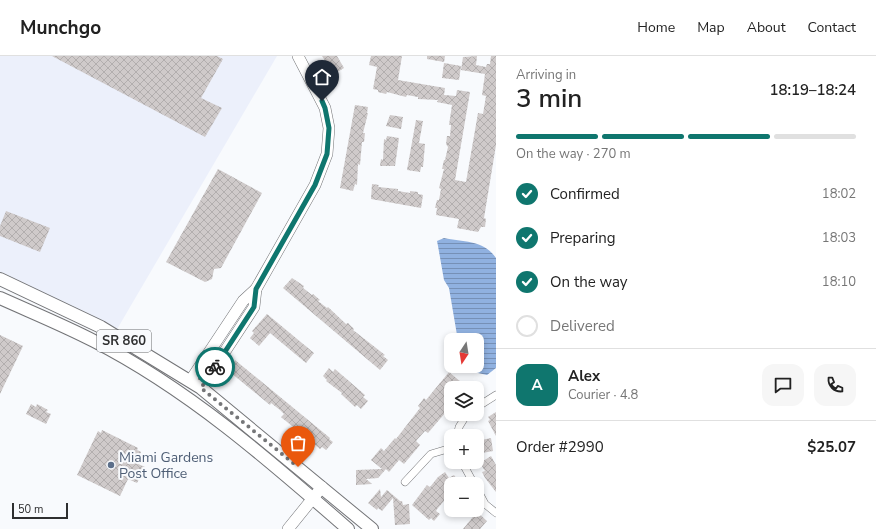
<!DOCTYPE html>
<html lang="en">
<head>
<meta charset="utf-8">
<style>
  :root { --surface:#fff; --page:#f6f6f6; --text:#222; --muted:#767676; --line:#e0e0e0; --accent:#0f766e }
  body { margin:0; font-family:"Nunito Sans",sans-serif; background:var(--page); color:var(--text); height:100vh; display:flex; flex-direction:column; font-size:15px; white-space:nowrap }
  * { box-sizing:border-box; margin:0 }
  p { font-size:13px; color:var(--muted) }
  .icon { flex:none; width:22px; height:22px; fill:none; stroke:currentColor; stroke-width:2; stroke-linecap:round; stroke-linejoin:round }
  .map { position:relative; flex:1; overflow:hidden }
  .details { display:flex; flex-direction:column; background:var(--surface); width:380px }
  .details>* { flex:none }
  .needle { width:26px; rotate:192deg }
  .buttons { position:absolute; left:444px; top:277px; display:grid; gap:8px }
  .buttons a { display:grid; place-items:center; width:40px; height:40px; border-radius:8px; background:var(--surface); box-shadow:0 2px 6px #0003; font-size:20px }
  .scale { position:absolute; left:12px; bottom:10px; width:56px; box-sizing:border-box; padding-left:4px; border:2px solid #2e2f30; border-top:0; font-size:11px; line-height:14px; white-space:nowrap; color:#2e2f30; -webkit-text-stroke:3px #f8fafd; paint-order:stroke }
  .pin { position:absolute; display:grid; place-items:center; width:34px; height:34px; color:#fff; margin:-41px -17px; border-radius:50% 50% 50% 0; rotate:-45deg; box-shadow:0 0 4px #0007 }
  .pin .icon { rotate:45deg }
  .courier { position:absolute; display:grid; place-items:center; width:40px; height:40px; margin:-20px; border:3px solid #0f766e; border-radius:50%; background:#fff; color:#222; box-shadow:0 1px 5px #0007 }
  .overview em { font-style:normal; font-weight:600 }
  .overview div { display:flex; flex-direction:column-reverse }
  .overview { display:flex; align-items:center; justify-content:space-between; height:68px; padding:0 20px }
  h1 { font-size:26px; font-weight:600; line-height:30px }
  .bar { display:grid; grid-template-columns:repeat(4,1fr); gap:6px 4px; align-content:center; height:48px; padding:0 20px }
  .bar i { height:5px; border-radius:3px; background:var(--line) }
  .bar .on { background:var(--accent) }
  .bar p { grid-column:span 4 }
  .line { display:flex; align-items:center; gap:10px; padding:0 20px; border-top:1px solid var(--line) }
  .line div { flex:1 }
  .round { display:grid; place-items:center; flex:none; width:42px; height:42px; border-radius:12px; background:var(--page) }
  ol { padding:0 20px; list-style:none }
  li { display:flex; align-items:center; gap:12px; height:44px }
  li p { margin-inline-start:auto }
  li .icon { padding:4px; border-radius:50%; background:var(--accent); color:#fff; stroke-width:4 }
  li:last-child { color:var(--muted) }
  li i { width:22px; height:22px; border:2px solid var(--line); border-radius:50% }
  header { display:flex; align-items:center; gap:24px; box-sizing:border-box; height:56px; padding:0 20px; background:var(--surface); border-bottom:1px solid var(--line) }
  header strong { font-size:19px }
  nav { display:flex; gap:22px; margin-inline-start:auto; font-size:14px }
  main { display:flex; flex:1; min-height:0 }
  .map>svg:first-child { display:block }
  .built { fill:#ecf0fb }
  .water { fill:url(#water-rules) }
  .building { fill:url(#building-cross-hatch) }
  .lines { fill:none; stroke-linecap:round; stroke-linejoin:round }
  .street-casing { stroke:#737477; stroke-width:8 }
  .secondary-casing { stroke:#737477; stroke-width:12 }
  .primary-casing { stroke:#737477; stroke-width:14 }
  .street { stroke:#fff; stroke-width:7 }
  .secondary { stroke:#fff; stroke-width:11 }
  .primary { stroke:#fff; stroke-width:12 }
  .done { stroke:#757678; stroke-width:4; stroke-dasharray:0 7.2 }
  .route { stroke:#0f766e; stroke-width:5 }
  .service-dot { fill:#5c6f8a; stroke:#f8fafd; stroke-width:1.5 }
  .labels { text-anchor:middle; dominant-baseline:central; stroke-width:4; stroke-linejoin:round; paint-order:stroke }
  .shield { fill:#f8fafd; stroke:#6b6c6e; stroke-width:1 }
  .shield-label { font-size:13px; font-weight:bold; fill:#2e2f30 }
  .service-label { font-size:14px; fill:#4e5e75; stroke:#f8fafd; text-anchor:start }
</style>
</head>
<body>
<header>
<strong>Munchgo</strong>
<nav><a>Home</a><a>Map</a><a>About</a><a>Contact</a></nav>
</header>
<main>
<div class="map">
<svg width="496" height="473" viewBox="0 0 496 473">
  <defs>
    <pattern id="water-rules" width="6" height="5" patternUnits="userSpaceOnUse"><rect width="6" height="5" fill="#90b1e0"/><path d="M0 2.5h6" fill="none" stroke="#7690b6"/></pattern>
    <pattern id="building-cross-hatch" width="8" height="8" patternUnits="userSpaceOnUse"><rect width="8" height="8" fill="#cfcaca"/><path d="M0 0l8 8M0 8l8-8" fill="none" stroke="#b2aeae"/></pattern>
  </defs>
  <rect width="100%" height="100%" fill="#f8fafd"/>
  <polygon class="built" points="0,0 277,0 116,275 0,218"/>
  <path class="water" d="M444,182C463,186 484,184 496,202V312L487,319L478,317L471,310H477V284H459L457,279L449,232L444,224L438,190L437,185Z"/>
  <g class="building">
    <polygon points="52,0 217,0 223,3 201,42 222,52 205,81"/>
    <polygon points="322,0 337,0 344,12 334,18"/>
    <polygon points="371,0 402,0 398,24 445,32 444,39 456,40 457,34 470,36 455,124 466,126 478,57 483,58 486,40 482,39 485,18 461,14 463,1 477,0 476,9 486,11 487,8 490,8 491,0 496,0 496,89 484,162 486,163 485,171 481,171 478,176 457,172 459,163 436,159 437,152 435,152 437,144 439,144 441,133 439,132 444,113 442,113 444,104 445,104 448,91 446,88 447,80 450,80 451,69 449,69 452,49 437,46 438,44 418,43 418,41 407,39 406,41 387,36 386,38 378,36 378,34 373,33 377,11 369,9"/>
    <polygon points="427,0 445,0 444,6 427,3"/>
    <polygon points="444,7 461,10 459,24 442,22"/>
    <polygon points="355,49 368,51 367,57 368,57 363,77 365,77 364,86 362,86 360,109 358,108 357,129 355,128 353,135 340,132"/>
    <polygon points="390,59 403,61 401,73 386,70"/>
    <polygon points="416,64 423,65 419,87 425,88 423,111 421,111 420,116 407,114"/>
    <polygon points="387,80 399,82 395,110 380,110 381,103 383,104 384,83 386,84"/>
    <polygon points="218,113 262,137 221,212 214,213 212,223 205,226 166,206"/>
    <polygon points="372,128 379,129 378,131 398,133 398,135 410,137 410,135 418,136 418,138 423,139 421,152 371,143"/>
    <polygon points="6,155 50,172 40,196 0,180 0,170"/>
    <polygon points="292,222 304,230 303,232 312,239 313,238 320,244 318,245 327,252 328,251 346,268 348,267 354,273 353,274 385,299 383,300 388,304 380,314 283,232"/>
    <polygon points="267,258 314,297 306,307 270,277 259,290 250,282 254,277 252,275"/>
    <polygon points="0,279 23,290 0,338"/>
    <polygon points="235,304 330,382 329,383 333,386 326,394 322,391 320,393 281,361 284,358 280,354 271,347 270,349 231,317 233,315 229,312"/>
    <polygon points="329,312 333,316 335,313 365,339 363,341 368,345 361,353 357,349 355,351 341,338 342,337 326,325 327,324 323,320"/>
    <polygon points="449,316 468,332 451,332 451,350 428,377 425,375 416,385 420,389 404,408 399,404 389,416 386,413 378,422 366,423 372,428 356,429 356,414 382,413 371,404 381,392 384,395 395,382 396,383 420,352 418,350 424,342 426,344"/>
    <polygon points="31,348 36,351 37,348 48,354 46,356 51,358 46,368 26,358"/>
    <polygon points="496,356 496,380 488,365 490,364 488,361"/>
    <polygon points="102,374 138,392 137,394 141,396 136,407 145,411 137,427 128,423 120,440 77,419 98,375 101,377"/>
    <polygon points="491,382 493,395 477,398 477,385"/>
    <polygon points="491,400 496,409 496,436 485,422 482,416 485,415 480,407"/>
    <polygon points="445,416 449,422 454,419 459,426 451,428 451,433 446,436 449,439 438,452 436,455 440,458 434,465 431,462 429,464 412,449 427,429 430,431 438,421"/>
    <polygon points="380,433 381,441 387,434 400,445 402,445 403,449 409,448 410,468 395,469 393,442 382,455 378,452 377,454 368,447"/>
    <polygon points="477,456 487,465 480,473 463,473"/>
  </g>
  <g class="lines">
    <g class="street-casing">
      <g id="street">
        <polyline points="477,351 496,339"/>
        <polyline points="457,380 459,371 467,358"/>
        <polyline points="462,406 474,428"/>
        <polyline points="405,426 431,398 451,392"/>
        <polyline points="477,433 485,448 496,457"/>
      </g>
    </g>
    <g class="secondary-casing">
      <g id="secondary">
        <polyline points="190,325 243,245 256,233 315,129 327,98 329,72 325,52 298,0"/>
        <polyline points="201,332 254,251 256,233"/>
        <polyline points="288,473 322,431"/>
      </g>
    </g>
    <g class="primary-casing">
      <g id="primary">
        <polyline points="0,223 101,271 201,332 372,473"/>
        <path d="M0,242C31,256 63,269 94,285C188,333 269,404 348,473"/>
      </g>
    </g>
    <use href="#street" class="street"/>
    <use href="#secondary" class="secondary"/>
    <use href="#primary" class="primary"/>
  </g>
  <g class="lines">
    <polyline class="done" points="215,311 201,332 298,411"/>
    <polyline class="route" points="215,311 254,251 256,233 315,129 327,98 329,72 325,52 322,45"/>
  </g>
  <circle class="service-dot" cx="111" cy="409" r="4"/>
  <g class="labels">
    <rect class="shield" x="97" y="274" width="54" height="22" rx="3"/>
    <g class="shield-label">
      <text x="124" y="285">SR 860</text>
    </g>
    <g class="service-label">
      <text x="119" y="401">Miami Gardens<tspan x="119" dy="16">Post Office</tspan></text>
    </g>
  </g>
</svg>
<div class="buttons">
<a><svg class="needle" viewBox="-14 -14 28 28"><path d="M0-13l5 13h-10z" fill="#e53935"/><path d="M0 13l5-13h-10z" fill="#767676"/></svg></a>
<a><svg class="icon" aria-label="layers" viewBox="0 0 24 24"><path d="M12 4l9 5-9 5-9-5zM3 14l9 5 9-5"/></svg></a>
<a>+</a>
<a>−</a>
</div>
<div class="scale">50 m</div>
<div class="pin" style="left:298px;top:411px;background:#ea580c"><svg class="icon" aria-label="bag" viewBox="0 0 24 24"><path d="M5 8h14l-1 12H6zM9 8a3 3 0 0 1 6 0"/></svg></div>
<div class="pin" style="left:322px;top:45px;background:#1f2937"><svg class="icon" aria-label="home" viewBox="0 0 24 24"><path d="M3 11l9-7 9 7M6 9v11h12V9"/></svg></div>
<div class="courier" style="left:215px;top:311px"><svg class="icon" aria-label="bike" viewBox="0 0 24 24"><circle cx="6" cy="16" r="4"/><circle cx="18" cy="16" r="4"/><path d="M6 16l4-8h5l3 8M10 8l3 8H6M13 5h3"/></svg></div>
</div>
<section class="details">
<div class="overview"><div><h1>3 min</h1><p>Arriving in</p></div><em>18:19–18:24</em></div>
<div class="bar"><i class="on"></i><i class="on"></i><i class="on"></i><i></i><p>On the way · 270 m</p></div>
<ol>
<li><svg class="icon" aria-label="check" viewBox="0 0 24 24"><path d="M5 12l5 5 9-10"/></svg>Confirmed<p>18:02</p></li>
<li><svg class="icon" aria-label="check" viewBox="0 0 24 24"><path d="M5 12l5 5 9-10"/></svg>Preparing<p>18:03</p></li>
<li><svg class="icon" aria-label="check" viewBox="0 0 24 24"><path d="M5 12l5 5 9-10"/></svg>On the way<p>18:10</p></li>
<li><i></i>Delivered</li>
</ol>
<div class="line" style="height:72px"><b class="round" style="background:var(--accent);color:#fff">A</b><div><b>Alex</b><p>Courier · 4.8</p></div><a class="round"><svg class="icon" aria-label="chat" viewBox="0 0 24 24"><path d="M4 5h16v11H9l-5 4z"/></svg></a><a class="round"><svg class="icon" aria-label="phone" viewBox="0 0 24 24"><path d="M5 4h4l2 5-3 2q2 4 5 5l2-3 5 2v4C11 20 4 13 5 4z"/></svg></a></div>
<div class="line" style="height:52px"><div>Order #2990</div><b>$25.07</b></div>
</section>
</main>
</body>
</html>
